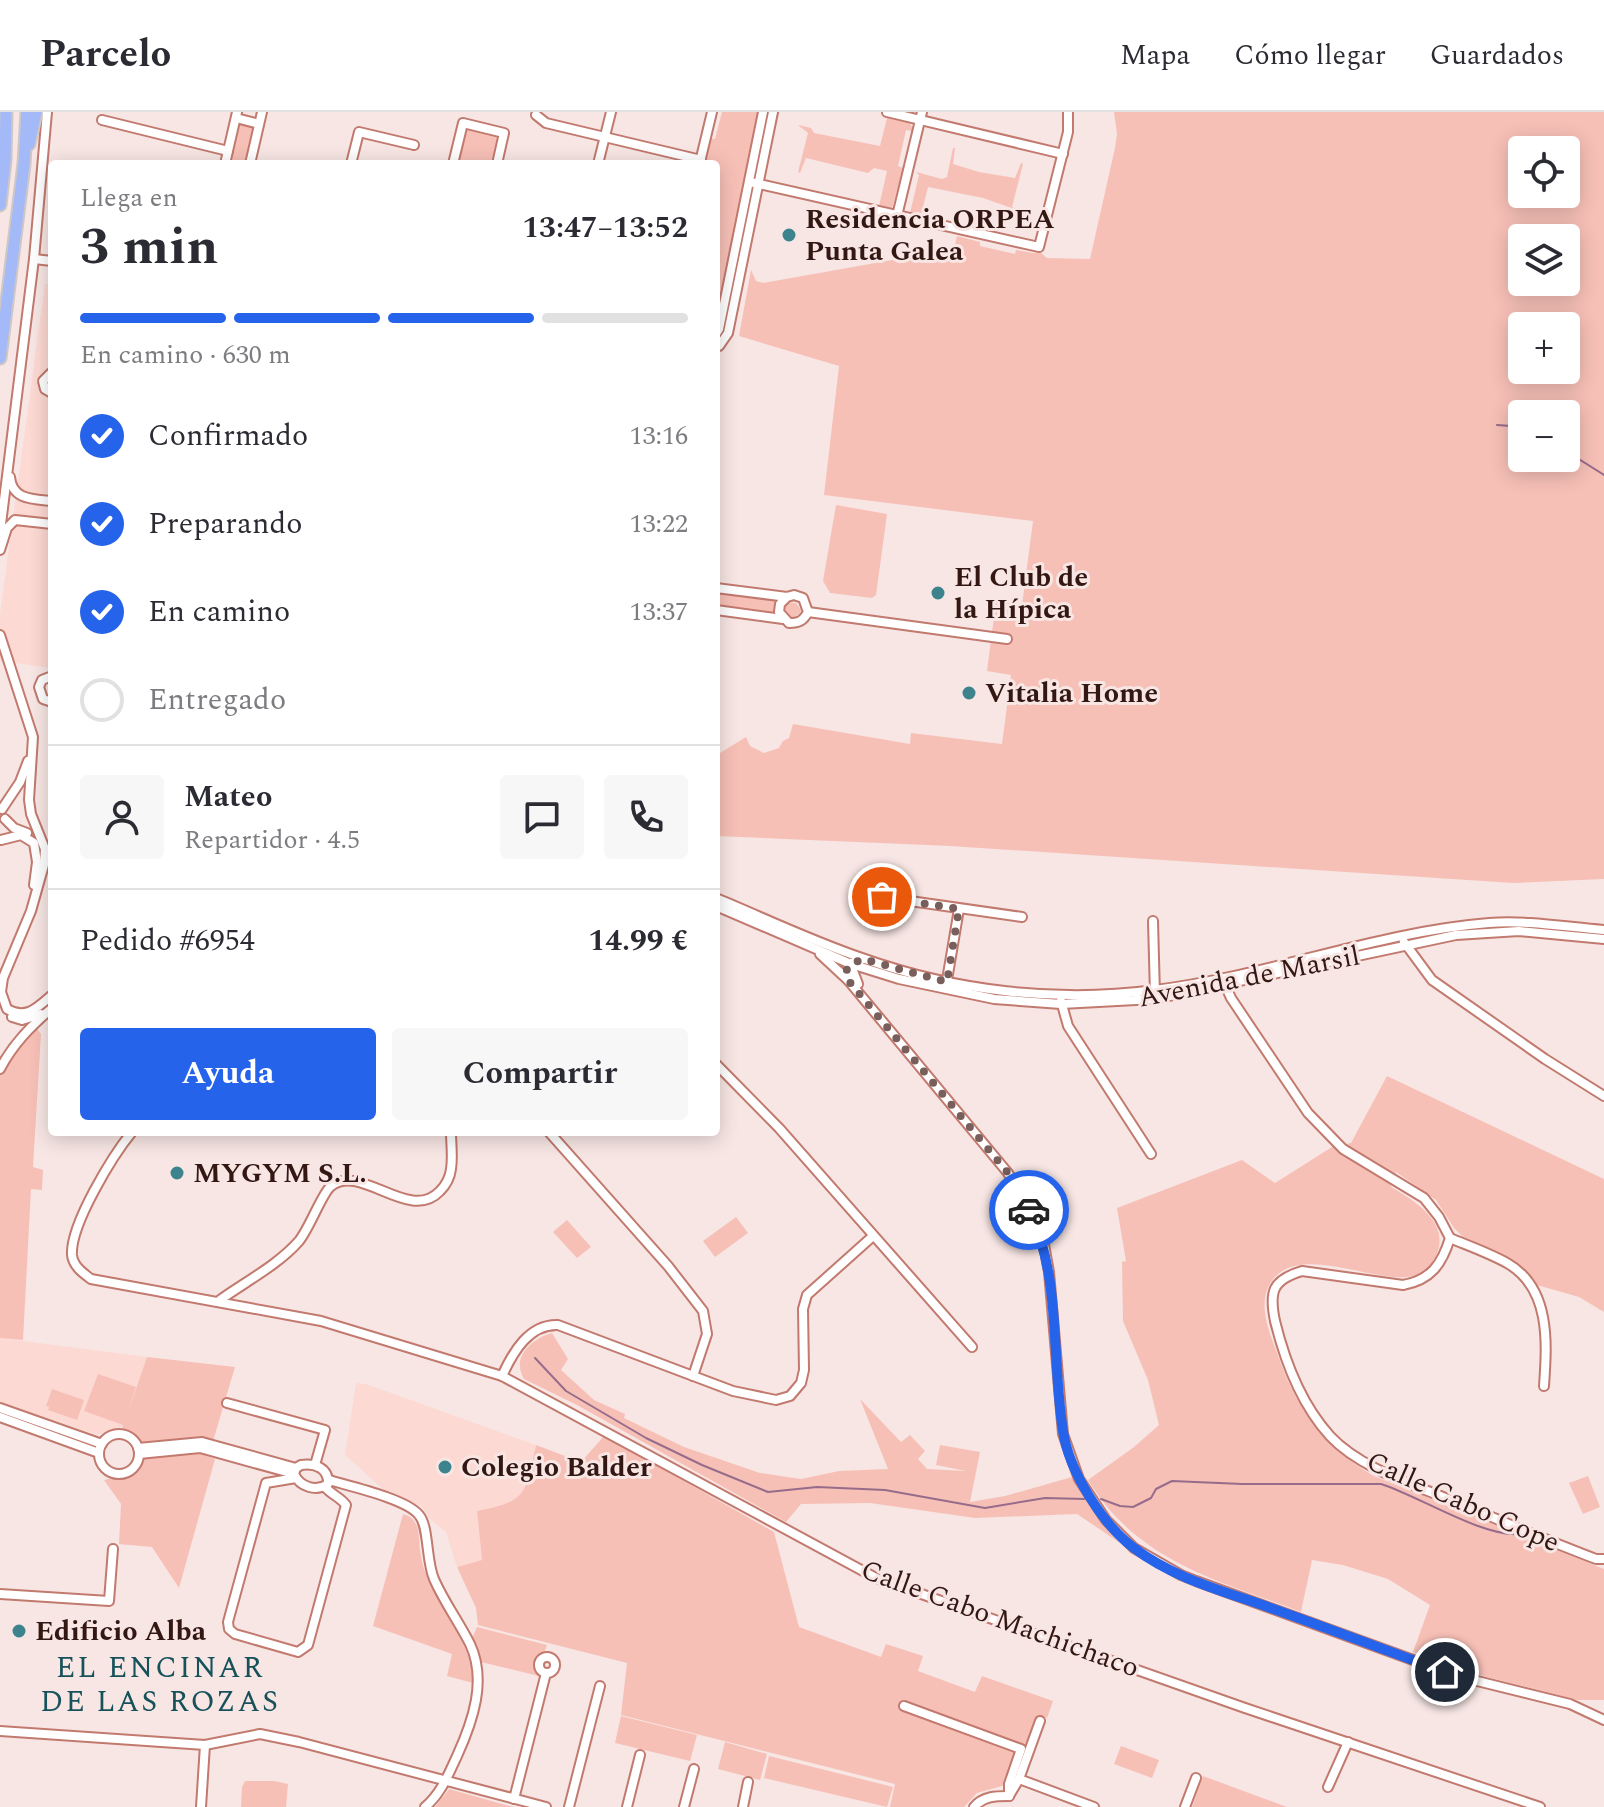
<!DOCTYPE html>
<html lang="es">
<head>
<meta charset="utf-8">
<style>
  :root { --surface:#fff; --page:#f7f7f7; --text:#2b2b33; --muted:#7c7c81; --line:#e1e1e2; --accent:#2563eb }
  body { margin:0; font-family:Spectral,serif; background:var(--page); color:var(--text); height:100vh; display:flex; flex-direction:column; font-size:30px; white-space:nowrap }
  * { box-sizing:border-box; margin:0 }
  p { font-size:26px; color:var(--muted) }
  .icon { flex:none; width:44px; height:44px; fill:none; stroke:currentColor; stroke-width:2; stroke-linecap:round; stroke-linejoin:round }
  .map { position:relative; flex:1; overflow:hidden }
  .sheet { position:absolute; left:48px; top:48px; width:672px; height:976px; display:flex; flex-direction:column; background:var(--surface); border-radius:8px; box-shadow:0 4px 20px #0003 }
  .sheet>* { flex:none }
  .controls { position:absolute; left:1508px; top:24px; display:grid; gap:16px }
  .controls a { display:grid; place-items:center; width:72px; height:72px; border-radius:8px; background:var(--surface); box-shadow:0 4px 20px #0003; font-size:40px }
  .pin { position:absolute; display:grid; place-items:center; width:68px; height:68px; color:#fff; margin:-34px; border:4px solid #fff; border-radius:50%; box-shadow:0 2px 8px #0007 }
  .courier { position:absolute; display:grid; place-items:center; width:80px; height:80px; margin:-40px; border:6px solid #2563eb; border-radius:50%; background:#fff; color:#222; box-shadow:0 2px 10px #0007 }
  .overview em { font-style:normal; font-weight:700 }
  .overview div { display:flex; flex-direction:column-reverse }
  .overview { display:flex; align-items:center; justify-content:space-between; height:136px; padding:0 32px }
  h1 { font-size:52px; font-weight:700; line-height:60px }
  .bar { display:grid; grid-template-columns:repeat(4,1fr); gap:12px 8px; align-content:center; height:96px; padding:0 32px }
  .bar i { height:10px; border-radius:6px; background:var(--line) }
  .bar .active { background:var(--accent) }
  .bar p { grid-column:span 4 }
  .line { display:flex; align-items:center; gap:20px; padding:0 32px; border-top:2px solid var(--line) }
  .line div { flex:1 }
  .round { display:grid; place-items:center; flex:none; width:84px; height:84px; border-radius:8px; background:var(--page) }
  ol { padding:0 32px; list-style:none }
  li { display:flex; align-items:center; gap:24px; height:88px }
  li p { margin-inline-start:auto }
  li .icon { padding:8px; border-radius:50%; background:var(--accent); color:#fff; stroke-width:4 }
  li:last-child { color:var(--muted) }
  li i { width:44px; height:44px; border:4px solid var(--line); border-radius:50% }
  .action { display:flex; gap:16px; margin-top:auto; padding:16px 32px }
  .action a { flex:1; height:92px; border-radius:8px; background:var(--accent); color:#fff; font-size:32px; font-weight:700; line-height:92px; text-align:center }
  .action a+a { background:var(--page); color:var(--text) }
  header { display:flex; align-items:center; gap:48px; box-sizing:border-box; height:112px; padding:0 40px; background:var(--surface); border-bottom:2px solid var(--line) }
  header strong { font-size:38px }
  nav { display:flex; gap:44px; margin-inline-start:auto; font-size:28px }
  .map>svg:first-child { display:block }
  .built { fill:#fdd9d3 }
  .green { fill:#f7c0b7; fill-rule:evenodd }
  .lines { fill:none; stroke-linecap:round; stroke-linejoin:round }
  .stream { stroke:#976c8b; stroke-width:2 }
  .minor-casing { stroke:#c2796e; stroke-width:12 }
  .highway-casing { stroke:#cec7c6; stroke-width:15 }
  .minor { stroke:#fff; stroke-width:8 }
  .highway { stroke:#a3b9f8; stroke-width:11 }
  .done { stroke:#785f5c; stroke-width:8; stroke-dasharray:0 14.4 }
  .route { stroke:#2563eb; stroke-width:10 }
  .poi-dot { fill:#3d838e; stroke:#f7e6e4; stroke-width:3 }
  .labels { text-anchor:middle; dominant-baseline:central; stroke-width:6; stroke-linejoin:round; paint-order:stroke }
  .poi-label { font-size:28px; font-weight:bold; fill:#331713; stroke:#f7e6e4; text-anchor:start }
  .street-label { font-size:28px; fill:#331713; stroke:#f7e6e4 }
  .neighbourhood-label { font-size:30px; letter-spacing:2px; fill:#17515a; stroke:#f7e6e4 }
</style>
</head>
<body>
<header>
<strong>Parcelo</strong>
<nav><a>Mapa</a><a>Cómo llegar</a><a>Guardados</a></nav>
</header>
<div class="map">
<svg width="1604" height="1695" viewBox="0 0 1604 1695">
  <rect width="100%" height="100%" fill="#f7e6e4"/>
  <g class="built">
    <polygon points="45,172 52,172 52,556 0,549 0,502"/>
    <polygon points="0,1226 147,1245 122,1315 97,1323 0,1290"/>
    <polygon points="356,1271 366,1272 536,1333 522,1383 507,1393 477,1399 482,1448 457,1455 446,1420 430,1407 421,1394 383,1377 345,1343"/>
  </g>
  <g class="green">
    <polygon points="722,0 759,0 716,212 716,52 705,52 710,26 715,27"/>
    <path d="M1114,0H1604V767L1513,771L950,734L716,724V640L720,641L746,625L750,634L764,641L779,636L783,629L789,626L793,612L910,632L911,621L1002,632L1011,563L987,559L996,489L1022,493L1033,409L824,383L839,254L739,224L751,158L756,169L763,171L954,137L957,124L980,130V134L1015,142L1016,138L1033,141L1040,140L1047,146L1090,147L1115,36L1117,22ZM1522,38H1566V82H1522ZM1522,126H1566V170H1522ZM1522,214H1566V258H1522ZM1522,302H1566V346H1522Z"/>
    <polygon points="887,6 910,11 912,15 912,19 906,18 898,54 903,56 892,96 879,94 887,59 874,56 868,61 806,46 800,61 798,60 808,21 798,13 811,16 814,21 880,34"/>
    <polygon points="241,11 255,16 246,52 229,52 238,13"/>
    <polygon points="467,15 499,22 492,52 458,52"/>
    <polygon points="953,36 955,36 953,52 979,60 1015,66 1021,51 1023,52 1012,95 1023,100 983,86 928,75 921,103 910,101 919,63 916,60 942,67 947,65"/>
    <polygon points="836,393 887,402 876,483 872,486 830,481 823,469"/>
    <polygon points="716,481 796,491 801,498 800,501 793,506 716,496"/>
    <polygon points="36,915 41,922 33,1055 43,1058 42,1078 31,1077 23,1228 0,1226 0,964 21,930"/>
    <path d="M1387,964L1604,1067V1200L1579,1185L1537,1173L1512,1147L1462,1124L1454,1116L1436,1088L1396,1060L1391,1075C1417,1090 1455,1114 1433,1149C1428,1158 1419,1163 1408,1165C1371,1169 1307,1136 1277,1163C1252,1187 1271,1223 1280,1249C1299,1301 1326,1336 1374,1364L1604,1457V1588H1578L1483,1564L1413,1540L1430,1493L1388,1467L1343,1453L1312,1448L1301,1500C1217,1468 1138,1450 1088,1368L1134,1335L1159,1313L1148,1268L1123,1209L1122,1150L1126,1149L1117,1096L1242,1048L1275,1071L1332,1035L1351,1031Z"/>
    <polygon points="736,1105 748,1121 715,1145 703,1129"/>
    <polygon points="567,1108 591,1135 577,1146 553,1120"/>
    <path d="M552,1221L568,1247L561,1258L594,1288L625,1302L624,1306L684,1335L760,1361L801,1367L839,1359L888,1357L860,1287L901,1330L910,1323L925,1339L918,1347L927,1357L966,1359L936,1353L940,1333L980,1340L970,1390L1005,1384L1072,1365L1100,1408L1120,1431L1077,1402L975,1406L870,1391L801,1392L786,1410L577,1293L524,1267C511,1245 531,1227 552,1221Z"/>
    <polygon points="147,1245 235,1255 213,1329 201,1325 141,1332 133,1322 122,1316 123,1313 84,1299 98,1262 136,1275 128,1300"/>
    <polygon points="52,1277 84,1288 77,1308 48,1298 49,1295 46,1294"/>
    <path d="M604,1324L774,1420L799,1515L881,1545L886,1532L923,1544L918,1559L975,1580L982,1564L1053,1589L1047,1606L1039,1604L1014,1673L1009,1672L977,1681L964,1695H890L895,1672L621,1603L627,1551L478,1513L476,1496L457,1455L482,1448L477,1399C529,1389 524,1382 536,1333L581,1350Z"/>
    <polygon points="195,1340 215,1347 179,1476 152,1435 119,1432 121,1392 104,1368 136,1361 142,1345"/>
    <polygon points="1588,1364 1600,1395 1583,1402 1569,1371"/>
    <path d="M403,1402C421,1407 418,1422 420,1438C425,1487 472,1520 473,1571L447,1564L452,1542L373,1514Z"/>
    <polygon points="477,1515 547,1533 544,1541 537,1548 539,1564 481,1550 473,1524"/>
    <polygon points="621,1604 697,1623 690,1649 615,1631"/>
    <polygon points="725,1630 767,1642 760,1668 718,1657"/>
    <polygon points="1121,1634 1159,1648 1152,1666 1114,1652"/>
    <polygon points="769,1644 893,1675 887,1695 764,1666"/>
    <polygon points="1203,1664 1287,1695 1192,1695"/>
    <polygon points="245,1669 274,1669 288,1672 286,1695 241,1695 242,1675"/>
    <polygon points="449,1677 513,1695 435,1695"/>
  </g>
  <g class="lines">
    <g class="stream">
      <polyline points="1497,313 1511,314 1522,318"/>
      <polyline points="1566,339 1604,363"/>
      <polyline points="535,1246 566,1279 646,1326 702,1353 768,1380 817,1375 885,1378 985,1396 1045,1386 1085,1387"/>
      <path d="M1101,1387L1120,1394L1133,1395L1151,1386L1156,1377L1172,1369L1242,1372H1381C1419,1384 1482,1425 1519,1422"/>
    </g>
    <g class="minor-casing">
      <g id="minor">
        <polyline points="887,0 1063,42"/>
        <polyline points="536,3 546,11 701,48"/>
        <polyline points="236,6 259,12"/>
        <polyline points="102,8 228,39"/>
        <polyline points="700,50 712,0"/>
        <polyline points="225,52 237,0"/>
        <polyline points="250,52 262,0"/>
        <polyline points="351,52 359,20 414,33"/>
        <polyline points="453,52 463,11 504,21 497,52"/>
        <polyline points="598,52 611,0"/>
        <polyline points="750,70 1039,135 1068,20 1068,0"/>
        <polyline points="897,104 922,0"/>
        <polyline points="34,147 52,149"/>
        <polyline points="716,222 719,217 763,0"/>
        <polyline points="716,234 719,234 728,221 773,0"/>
        <polyline points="52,260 43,269 45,277 52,281"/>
        <path d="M10,365C12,388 33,387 52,389"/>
        <polyline points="0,420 34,147 47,0"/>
        <polyline points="0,438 7,416 15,408 52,412"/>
        <path d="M716,476L787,485L794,483L803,486L808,500C803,509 799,511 789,511L779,500L780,492L787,485"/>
        <polyline points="716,498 783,507"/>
        <polyline points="808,500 1007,527"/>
        <path d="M0,523L33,625L29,688L31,702L45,737L44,753L31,799L3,866L1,880L7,897C26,908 37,896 52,883"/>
        <polyline points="52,564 42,568 39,575 43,587 52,590"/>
        <polyline points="2,697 20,670 28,649"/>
        <polyline points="5,707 14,716 27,721"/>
        <polyline points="1,728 21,723 34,731 37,750 34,773"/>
        <polyline points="882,785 1022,805"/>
        <path d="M716,786C764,806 812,829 862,846C955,879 1057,891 1155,878C1268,864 1376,820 1489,811C1527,808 1566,815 1604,818"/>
        <polyline points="716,794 851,852 899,867 994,887 1061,892 1155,887 1456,823 1519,819 1604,827"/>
        <polyline points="1153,809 1155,883"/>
        <polyline points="1404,830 1432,868 1545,947 1604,984"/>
        <polyline points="820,842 848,868"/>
        <polyline points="863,847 851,852 846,859 848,868 1008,1061 1025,1090 1043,1127 1049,1160 1063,1322 1079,1367 1106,1408 1134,1436 1181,1463 1196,1469 1457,1564 1570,1592 1604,1608"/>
        <polyline points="850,851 858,872"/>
        <path d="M1222,866L1231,886L1308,1001L1343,1037L1424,1086L1439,1105L1450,1126C1442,1152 1431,1168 1403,1173L1302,1159C1272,1168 1269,1180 1275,1209C1285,1250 1301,1292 1330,1324C1359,1355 1409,1371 1448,1387C1497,1407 1546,1428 1596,1447H1604"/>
        <polyline points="946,874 959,797"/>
        <polyline points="1061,889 1068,914 1151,1042"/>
        <polyline points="12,905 22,908 41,902"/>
        <polyline points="716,952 779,1016 972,1235"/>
        <path d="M0,957C13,932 31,914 52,896"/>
        <path d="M132,1020C113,1043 70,1113 72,1143C73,1154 83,1161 91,1167L321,1209L502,1264L876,1466L1245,1596L1540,1695"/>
        <polyline points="549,1020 668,1154 703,1199 707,1222 693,1264"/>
        <path d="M1450,1126C1469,1134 1489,1141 1507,1151C1551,1176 1547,1231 1544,1274"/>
        <path d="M220,1188C245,1170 278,1153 299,1129C310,1115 321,1084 330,1075C360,1049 409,1112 440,1079C446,1073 450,1065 451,1057C453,1045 451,1032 451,1020"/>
        <path d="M502,1264C513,1240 529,1212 558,1213L733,1279L776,1288L790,1284L801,1271L804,1258L803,1197L807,1183L873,1124"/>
        <polyline points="227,1291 325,1318 315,1353"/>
        <polyline points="0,1296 102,1332"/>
        <polyline points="0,1305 99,1341"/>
        <circle cx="119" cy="1342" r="20"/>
        <polyline points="138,1336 202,1330 296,1356"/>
        <polyline points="139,1342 200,1336 294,1362"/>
        <path d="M301,1353C315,1351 329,1356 328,1372C316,1380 300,1375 294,1362L296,1356Z"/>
        <path d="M296,1366L266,1371L228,1510L229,1517L235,1522L298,1540L308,1533L346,1393C340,1385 332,1383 325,1375"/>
        <path d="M329,1368C349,1374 407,1387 419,1403C429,1414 426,1449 434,1467C444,1490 459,1510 470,1532C487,1568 473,1609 457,1644C449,1661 441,1682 425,1695"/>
        <polyline points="0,1482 109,1489 113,1437"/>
        <circle cx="547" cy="1553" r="8"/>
        <polyline points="904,1594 1021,1637 1009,1672 1009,1684"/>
        <polyline points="0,1619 205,1633 260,1622 299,1630 546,1695"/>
        <polyline points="1019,1667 1040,1609"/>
        <polyline points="1328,1675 1348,1630"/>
        <polyline points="1009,1684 1019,1667 1094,1695"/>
        <polyline points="514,1687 546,1561"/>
        <polyline points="201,1695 205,1633"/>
        <polyline points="569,1695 600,1574"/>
        <polyline points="627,1695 640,1643"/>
        <polyline points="684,1695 694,1657"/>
        <polyline points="743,1695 748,1670"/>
        <path d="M974,1695C983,1684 996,1684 1009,1684"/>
        <polyline points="1185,1695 1196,1666"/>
      </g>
    </g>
    <g class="highway-casing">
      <g id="highway">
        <polyline points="29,32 36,0"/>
        <polyline points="0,93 5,48 6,0"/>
        <polyline points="0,246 24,52 27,0"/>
      </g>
    </g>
    <use href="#minor" class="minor"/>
    <use href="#highway" class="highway"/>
  </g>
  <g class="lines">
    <polyline class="done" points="882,785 959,797 947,870 863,847 851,852 846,859 848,868 1008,1061 1029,1098"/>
    <path class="route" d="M1029,1098C1062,1166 1051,1246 1063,1319C1069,1359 1102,1412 1134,1436C1173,1466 1223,1479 1268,1495C1327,1516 1386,1538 1445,1560"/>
  </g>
  <g class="poi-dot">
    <circle cx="789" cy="123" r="8"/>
    <circle cx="938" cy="481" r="8"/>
    <circle cx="969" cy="581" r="8"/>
    <circle cx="177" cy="1061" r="8"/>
    <circle cx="445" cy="1355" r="8"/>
    <circle cx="19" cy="1519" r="8"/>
  </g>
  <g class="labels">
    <g class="poi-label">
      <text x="805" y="107">Residencia ORPEA<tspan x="805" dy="32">Punta Galea</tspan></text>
      <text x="954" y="465">El Club de<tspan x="954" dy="32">la Hípica</tspan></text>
      <text x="985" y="581">Vitalia Home</text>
      <text x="193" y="1061">MYGYM S.L.</text>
      <text x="461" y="1355">Colegio Balder</text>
      <text x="35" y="1519">Edificio Alba</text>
    </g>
    <g class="street-label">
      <text transform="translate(1249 865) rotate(-11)">Avenida de Marsil</text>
      <text transform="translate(1463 1390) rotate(24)">Calle Cabo Cope</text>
      <text transform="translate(1000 1507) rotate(20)">Calle Cabo Machichaco</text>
    </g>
    <g class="neighbourhood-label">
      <text x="160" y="1556">EL ENCINAR<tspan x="160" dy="34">DE LAS ROZAS</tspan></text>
    </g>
  </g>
</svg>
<div class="controls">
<a><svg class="icon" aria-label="locate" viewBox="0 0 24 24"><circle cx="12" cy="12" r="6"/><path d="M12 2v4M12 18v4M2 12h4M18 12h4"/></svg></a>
<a><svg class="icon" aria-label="layers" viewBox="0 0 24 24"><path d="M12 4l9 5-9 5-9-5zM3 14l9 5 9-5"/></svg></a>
<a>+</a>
<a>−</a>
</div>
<div class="pin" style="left:882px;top:785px;background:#ea580c"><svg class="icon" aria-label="bag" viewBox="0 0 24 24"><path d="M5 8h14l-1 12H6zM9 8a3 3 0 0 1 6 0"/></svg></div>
<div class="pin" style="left:1445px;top:1560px;background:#1f2937"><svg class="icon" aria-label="home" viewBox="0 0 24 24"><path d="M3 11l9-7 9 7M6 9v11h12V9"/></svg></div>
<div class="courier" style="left:1029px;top:1098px"><svg class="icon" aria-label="car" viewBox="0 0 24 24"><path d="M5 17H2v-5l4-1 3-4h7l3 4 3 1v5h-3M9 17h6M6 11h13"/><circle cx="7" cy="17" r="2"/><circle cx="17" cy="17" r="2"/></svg></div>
<section class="sheet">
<div class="overview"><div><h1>3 min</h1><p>Llega en</p></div><em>13:47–13:52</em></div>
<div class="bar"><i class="active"></i><i class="active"></i><i class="active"></i><i></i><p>En camino · 630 m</p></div>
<ol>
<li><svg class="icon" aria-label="check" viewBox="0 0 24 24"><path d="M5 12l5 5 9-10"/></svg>Confirmado<p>13:16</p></li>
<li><svg class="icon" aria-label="check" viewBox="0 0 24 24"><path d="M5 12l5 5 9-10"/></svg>Preparando<p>13:22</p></li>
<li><svg class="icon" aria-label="check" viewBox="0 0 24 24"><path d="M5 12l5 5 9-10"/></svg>En camino<p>13:37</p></li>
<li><i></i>Entregado</li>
</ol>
<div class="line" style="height:144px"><a class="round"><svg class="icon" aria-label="person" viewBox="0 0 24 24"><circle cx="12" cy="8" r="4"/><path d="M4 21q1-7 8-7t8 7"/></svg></a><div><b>Mateo</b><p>Repartidor · 4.5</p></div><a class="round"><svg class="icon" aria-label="chat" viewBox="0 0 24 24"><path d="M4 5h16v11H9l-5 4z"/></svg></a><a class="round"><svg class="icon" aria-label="phone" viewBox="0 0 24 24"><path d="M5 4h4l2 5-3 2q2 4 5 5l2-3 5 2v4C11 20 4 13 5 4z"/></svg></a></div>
<div class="line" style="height:104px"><div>Pedido #6954</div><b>14.99 €</b></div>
<div class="action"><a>Ayuda</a><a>Compartir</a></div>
</section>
</div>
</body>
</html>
